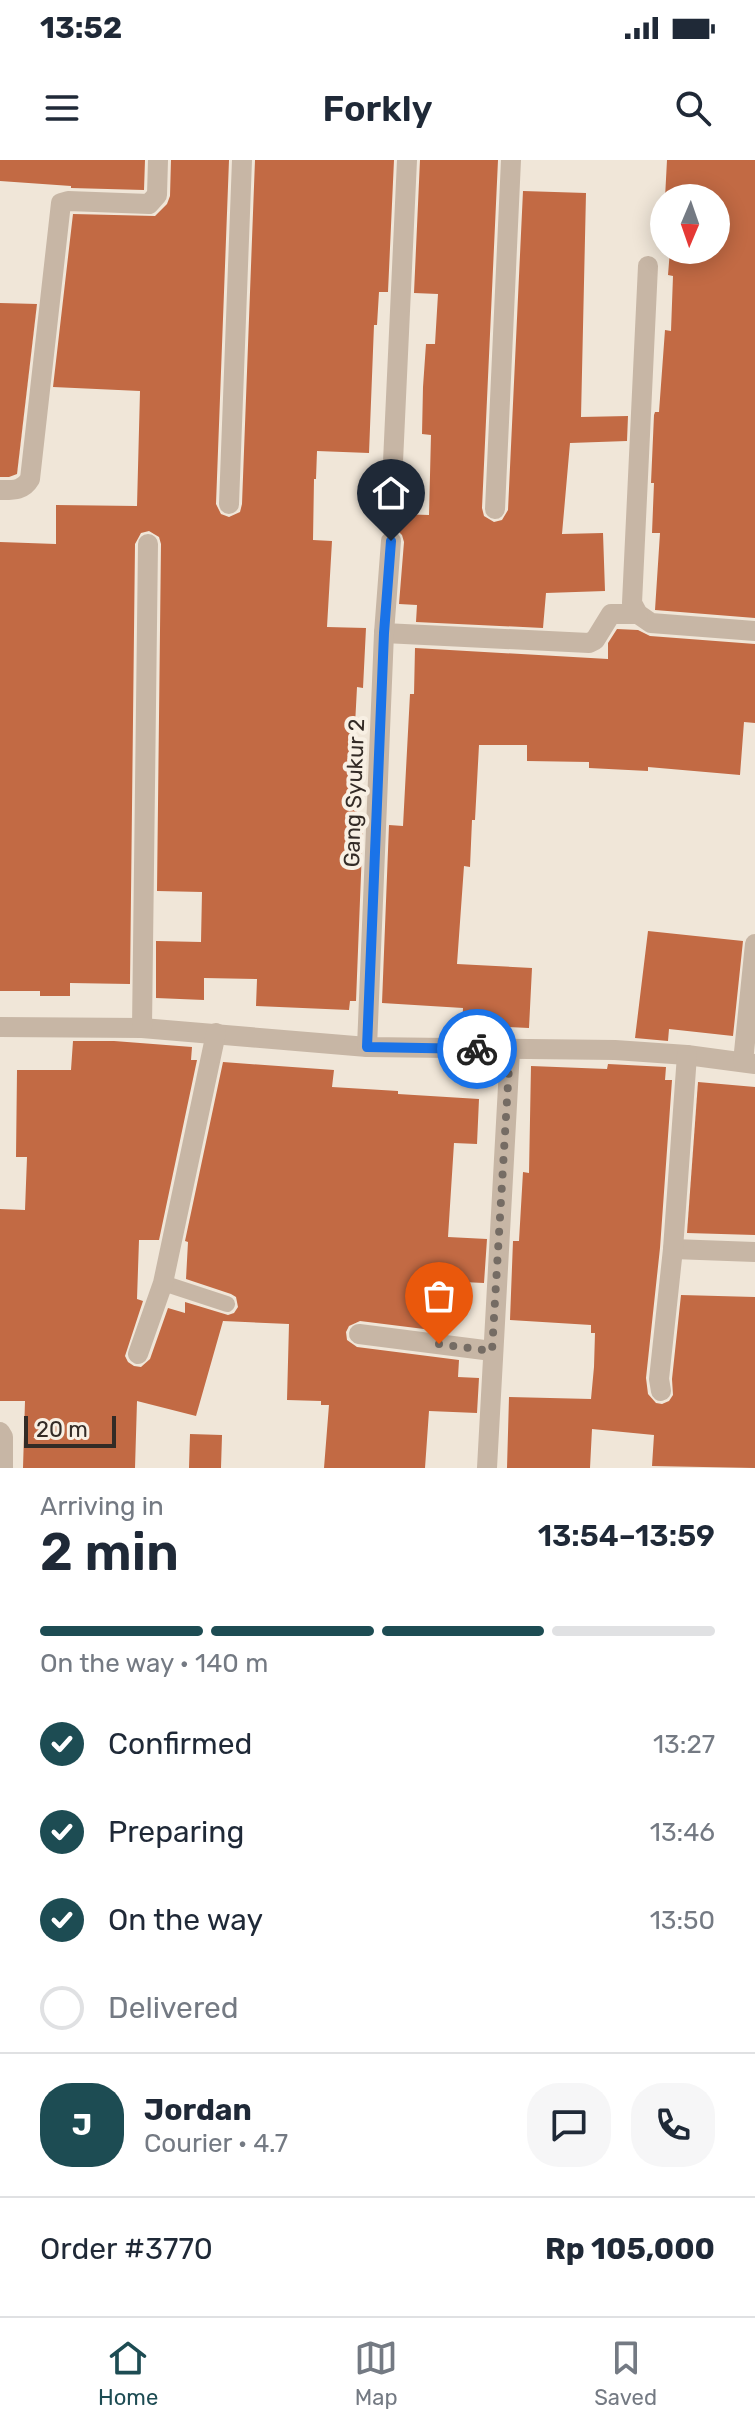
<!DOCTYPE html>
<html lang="en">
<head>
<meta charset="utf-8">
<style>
  :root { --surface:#fff; --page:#f6f6f7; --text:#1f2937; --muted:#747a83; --line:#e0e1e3; --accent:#1d4c53 }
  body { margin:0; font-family:Rubik,sans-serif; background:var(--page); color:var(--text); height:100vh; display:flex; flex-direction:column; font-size:30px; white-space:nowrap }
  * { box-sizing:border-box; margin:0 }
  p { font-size:26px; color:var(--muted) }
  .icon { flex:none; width:44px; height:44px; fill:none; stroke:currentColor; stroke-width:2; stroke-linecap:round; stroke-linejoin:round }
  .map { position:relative; height:1308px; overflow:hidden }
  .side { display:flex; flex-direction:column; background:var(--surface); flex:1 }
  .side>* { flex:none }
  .needle { width:52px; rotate:182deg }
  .controls { position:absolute; left:650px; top:24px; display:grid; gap:16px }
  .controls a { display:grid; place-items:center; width:80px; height:80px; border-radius:50%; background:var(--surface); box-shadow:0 4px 20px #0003; font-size:40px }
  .scale { position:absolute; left:24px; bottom:20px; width:92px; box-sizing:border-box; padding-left:8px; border:4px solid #332b26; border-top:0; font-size:22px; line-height:28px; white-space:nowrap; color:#332b26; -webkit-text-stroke:6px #f8f0e4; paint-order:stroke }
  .pin { position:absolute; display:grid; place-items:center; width:68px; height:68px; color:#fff; margin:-82px -34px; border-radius:50% 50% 50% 0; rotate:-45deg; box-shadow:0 0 8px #0007 }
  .pin .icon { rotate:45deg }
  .courier { position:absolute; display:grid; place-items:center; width:80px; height:80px; margin:-40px; border:6px solid #1a73e8; border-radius:50%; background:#fff; color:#222; box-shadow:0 2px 10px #0007 }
  .overview em { font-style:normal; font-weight:600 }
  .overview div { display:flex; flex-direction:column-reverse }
  .overview { display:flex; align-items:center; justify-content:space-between; height:136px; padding:0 40px }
  h1 { font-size:52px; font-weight:600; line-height:60px }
  .bar { display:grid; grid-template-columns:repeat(4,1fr); gap:12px 8px; align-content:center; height:96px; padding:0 40px }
  .bar i { height:10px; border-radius:6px; background:var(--line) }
  .bar .on { background:var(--accent) }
  .bar p { grid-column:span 4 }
  .line { display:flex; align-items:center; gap:20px; padding:0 40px; border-top:2px solid var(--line) }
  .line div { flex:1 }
  .round { display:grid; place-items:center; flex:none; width:84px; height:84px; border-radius:32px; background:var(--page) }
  ol { padding:0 40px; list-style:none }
  li { display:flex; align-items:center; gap:24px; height:88px }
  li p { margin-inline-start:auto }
  li .icon { padding:8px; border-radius:50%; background:var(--accent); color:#fff; stroke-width:4 }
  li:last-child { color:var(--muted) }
  li i { width:44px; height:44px; border:4px solid var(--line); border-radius:50% }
  .status { display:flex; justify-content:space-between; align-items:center; height:56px; padding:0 40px; background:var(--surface); direction:ltr }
  .status svg { height:22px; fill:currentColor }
  header { display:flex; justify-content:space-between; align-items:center; height:104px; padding:0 40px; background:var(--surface); font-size:36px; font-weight:600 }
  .tabs { display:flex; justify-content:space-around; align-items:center; height:112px; border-top:2px solid var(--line); background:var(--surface); font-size:22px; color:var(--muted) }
  .tabs a { display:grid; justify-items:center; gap:4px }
  .tabs .on { color:var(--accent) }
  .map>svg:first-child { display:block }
  .building { fill:#c26a44 }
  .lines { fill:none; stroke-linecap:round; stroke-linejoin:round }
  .lane { stroke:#c7b6a5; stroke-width:16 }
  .street { stroke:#c7b6a5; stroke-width:20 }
  .done { stroke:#756c64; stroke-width:8; stroke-dasharray:0 14.4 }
  .route { stroke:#1a73e8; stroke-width:10 }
  .labels { text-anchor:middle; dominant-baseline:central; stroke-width:8; stroke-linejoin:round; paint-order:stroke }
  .street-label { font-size:22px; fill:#332b26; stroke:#f8f0e4 }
</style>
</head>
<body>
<div class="status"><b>13:52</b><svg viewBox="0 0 49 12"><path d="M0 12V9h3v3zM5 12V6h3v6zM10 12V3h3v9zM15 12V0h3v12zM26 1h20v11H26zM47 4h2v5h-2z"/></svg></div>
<header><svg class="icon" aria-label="menu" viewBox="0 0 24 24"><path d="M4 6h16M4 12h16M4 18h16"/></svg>Forkly<svg class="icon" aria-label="search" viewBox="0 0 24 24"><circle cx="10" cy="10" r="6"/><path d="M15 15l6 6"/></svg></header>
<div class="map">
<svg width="755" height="1308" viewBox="0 0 755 1308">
  <rect width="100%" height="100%" fill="#f0e6d8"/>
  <g class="building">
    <polygon points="0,0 145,0 144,30 71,28 71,26 0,21"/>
    <polygon points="171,0 229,0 216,344 221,354 229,357 240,352 242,344 255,0 394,0 388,132 379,132 377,165 374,165 369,293 317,291 316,319 314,319 313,380 332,381 327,467 366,468 363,528 357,527 353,603 360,604 356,664 363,664 356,841 350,841 349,850 256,846 257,819 204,818 204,840 156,838 156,781 201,782 202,732 157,731 161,384 159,377 149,371 141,373 135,384 130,824 70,823 70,836 40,836 40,831 0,831 0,382 56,384 56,345 137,346 140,231 53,227 73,54 155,56 167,44 170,36"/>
    <polygon points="420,0 498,0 482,348 484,356 494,362 502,360 508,350 523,31 586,33 581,257 628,256 627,281 570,283 562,374 603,373 605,431 546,433 543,468 416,462 417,445 399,444 404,382 402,375 396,369 397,354 429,355 431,275 422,274 423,227 426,184 435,184 438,134 414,133"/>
    <polygon points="667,0 755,0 755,458 655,450 660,373 652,373 654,323 651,323 654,255 655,252 659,252 665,170 671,171 673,116 668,115 670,90 716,94 716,38 665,38"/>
    <polygon points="0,143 37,144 17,314 9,317 0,317"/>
    <polygon points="617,469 638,470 650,476 755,484 755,563 744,562 740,615 648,607 648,611 589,608 589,602 527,601 527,585 479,585 475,660 472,660 470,707 464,706 457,804 532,808 529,868 486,866 486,875 462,874 463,848 382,843 389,665 403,666 410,534 414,534 415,488 608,499 608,483"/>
    <polygon points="648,771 743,781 733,876 669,869 668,881 635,878"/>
    <polygon points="73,881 114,881 192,887 191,900 197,900 159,1080 139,1080 137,1139 143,1141 125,1196 128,1202 134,1206 141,1207 150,1199 168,1148 185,1153 185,1142 228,1155 234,1153 238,1147 236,1137 231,1134 186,1119 188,1082 185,1081 223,902 334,910 332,927 398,931 398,934 479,939 477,984 454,983 448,1077 487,1079 484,1123 442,1121 440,1171 360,1161 349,1166 346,1172 347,1180 357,1187 459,1200 458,1217 479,1218 477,1253 429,1251 425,1308 324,1308 329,1245 321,1245 321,1241 287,1240 289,1164 223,1161 196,1256 137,1241 135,1308 23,1308 25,1241 0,1241 0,1049 25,1050 27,997 16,997 17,910 71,910"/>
    <polygon points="608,904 666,907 665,920 672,920 660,1088 646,1218 648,1234 656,1243 662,1244 669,1241 673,1235 672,1219 681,1135 755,1137 755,1308 652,1306 654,1275 592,1269 590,1308 507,1308 509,1237 591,1239 594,1207 595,1173 591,1173 591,1165 510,1160 513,1081 519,1081 523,1012 529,1013 531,906 607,909"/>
    <polygon points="698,922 755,927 755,1075 687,1073"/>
    <polygon points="190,1274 222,1275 221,1308 189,1308"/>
  </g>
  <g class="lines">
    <polyline class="lane" points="163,1123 227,1144"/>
    <g class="street">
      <polyline points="648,106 632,443 638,454 651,463 755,471"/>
      <polyline points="393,302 407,0"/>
      <path d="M0,330C13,330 23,331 30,319L61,43L68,41L149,44L157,35L158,0"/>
      <polyline points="229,344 242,0"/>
      <polyline points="495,349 511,0"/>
      <polyline points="384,473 589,483 595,480 611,454 638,454"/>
      <polyline points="0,867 142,868 367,887 615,890 687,895 755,904"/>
      <polyline points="142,868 148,384"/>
      <polyline points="367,887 384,473 391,381"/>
      <polyline points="743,902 755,784"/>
      <polyline points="673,1089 755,1092"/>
      <polyline points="359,1174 492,1191"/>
      <polyline points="138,1194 163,1123 216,873"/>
      <polyline points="661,1231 659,1219 673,1089 687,895"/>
      <polyline points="0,1272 3,1277 3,1308"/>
      <polyline points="487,1308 510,890"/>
    </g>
  </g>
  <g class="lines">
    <polyline class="done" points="439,1184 492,1191 510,890 477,889"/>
    <polyline class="route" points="391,381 384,473 367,887 477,889"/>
  </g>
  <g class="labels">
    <g class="street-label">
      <text transform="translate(354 633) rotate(-88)">Gang Syukur 2</text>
    </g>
  </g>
</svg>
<div class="controls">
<a><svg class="needle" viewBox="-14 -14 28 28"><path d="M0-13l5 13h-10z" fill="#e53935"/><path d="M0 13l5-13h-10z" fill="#747a83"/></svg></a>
</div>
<div class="scale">20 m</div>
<div class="pin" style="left:439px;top:1184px;background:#ea580c"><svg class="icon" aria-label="bag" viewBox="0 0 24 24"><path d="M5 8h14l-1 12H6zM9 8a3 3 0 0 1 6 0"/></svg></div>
<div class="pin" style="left:391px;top:381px;background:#1f2937"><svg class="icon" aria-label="home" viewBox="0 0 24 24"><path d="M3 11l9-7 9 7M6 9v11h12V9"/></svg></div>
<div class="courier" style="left:477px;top:889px"><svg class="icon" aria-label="bike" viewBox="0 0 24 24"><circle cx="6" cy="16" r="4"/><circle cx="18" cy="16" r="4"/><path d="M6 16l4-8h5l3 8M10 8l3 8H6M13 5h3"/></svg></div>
</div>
<section class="side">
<div class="overview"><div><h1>2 min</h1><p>Arriving in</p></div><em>13:54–13:59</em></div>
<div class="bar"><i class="on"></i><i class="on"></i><i class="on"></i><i></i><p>On the way · 140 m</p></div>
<ol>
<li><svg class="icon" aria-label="check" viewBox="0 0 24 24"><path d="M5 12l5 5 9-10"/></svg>Confirmed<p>13:27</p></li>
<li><svg class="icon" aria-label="check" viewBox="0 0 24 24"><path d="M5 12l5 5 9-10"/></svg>Preparing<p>13:46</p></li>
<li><svg class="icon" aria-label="check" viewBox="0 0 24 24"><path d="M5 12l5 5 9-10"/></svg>On the way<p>13:50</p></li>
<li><i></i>Delivered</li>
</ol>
<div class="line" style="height:144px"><b class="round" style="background:var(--accent);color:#fff">J</b><div><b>Jordan</b><p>Courier · 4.7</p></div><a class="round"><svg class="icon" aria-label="chat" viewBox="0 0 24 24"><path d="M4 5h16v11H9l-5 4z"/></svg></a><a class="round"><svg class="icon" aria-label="phone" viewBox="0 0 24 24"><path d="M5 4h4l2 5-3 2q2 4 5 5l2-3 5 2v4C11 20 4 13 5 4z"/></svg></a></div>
<div class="line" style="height:104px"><div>Order #3770</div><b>Rp 105,000</b></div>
</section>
<nav class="tabs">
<a class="on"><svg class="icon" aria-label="home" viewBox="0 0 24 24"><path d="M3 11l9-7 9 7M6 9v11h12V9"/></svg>Home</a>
<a><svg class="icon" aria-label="map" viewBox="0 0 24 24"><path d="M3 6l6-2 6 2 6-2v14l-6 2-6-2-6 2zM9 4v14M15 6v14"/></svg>Map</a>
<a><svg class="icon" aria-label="saved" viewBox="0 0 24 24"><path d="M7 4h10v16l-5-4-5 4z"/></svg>Saved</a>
</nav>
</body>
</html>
